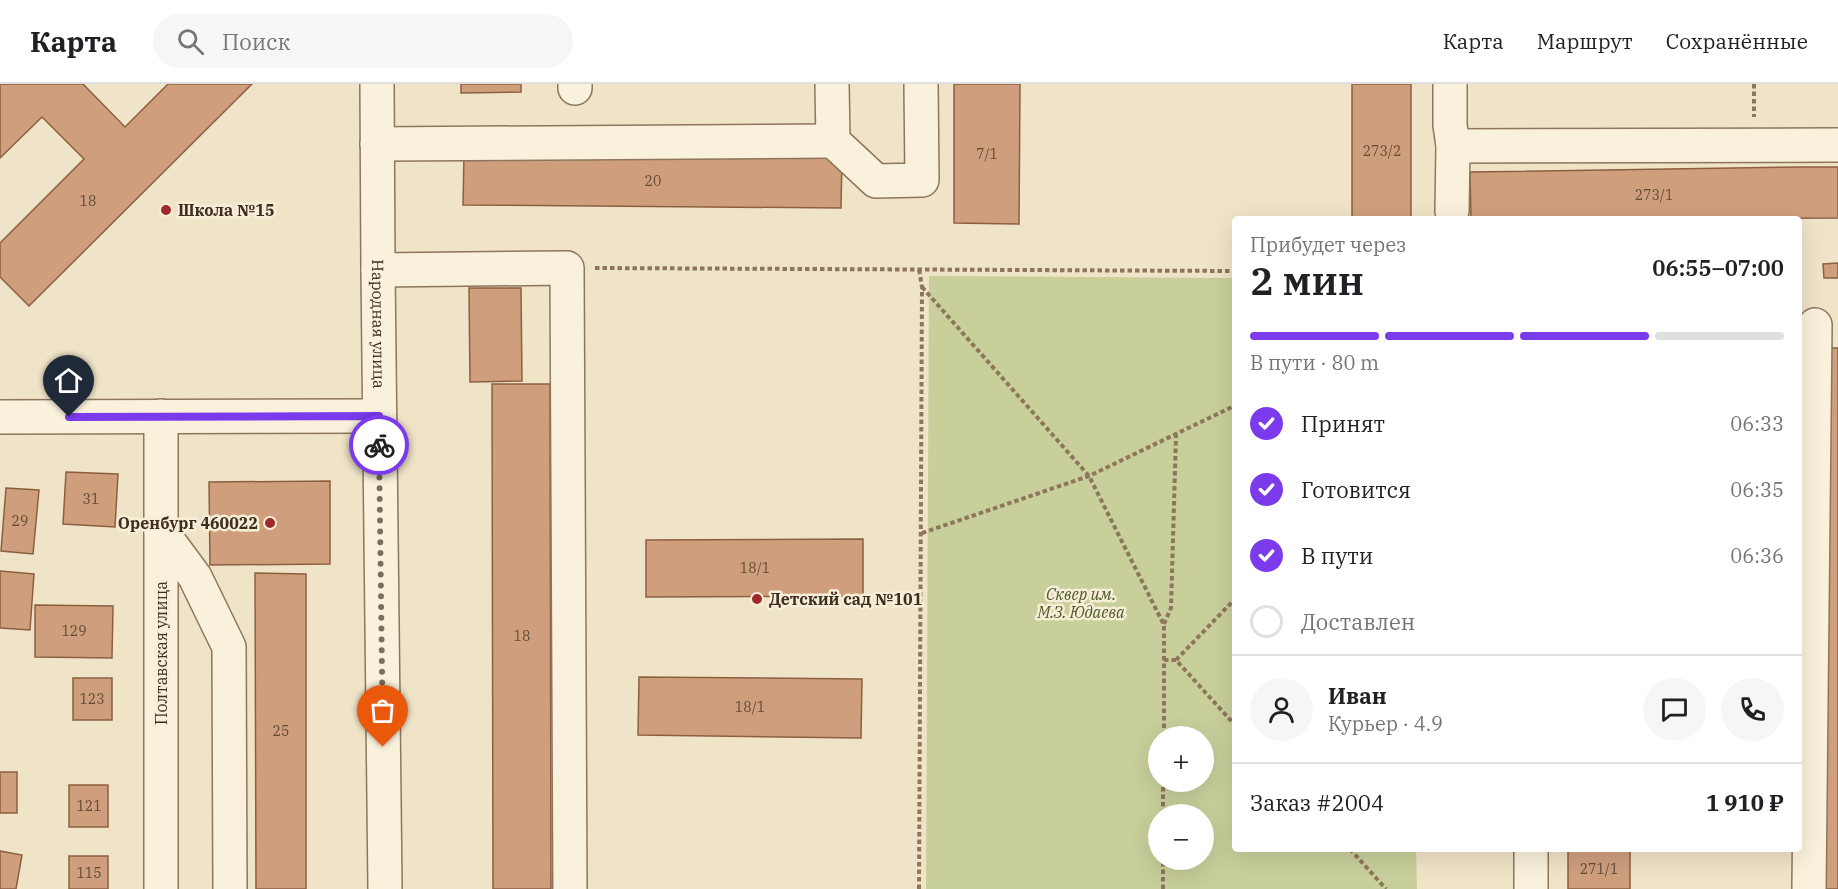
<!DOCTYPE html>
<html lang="ru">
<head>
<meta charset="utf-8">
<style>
  :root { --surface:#fff; --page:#f6f6f6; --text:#202124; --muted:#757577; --line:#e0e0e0; --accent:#7c3aed }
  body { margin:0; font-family:"IBM Plex Serif",serif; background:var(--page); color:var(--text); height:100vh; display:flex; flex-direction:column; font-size:22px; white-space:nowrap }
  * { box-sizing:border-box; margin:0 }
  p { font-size:20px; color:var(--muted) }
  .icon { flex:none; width:33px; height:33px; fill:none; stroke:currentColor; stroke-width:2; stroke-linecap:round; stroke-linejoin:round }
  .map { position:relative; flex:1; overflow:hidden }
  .side { position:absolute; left:1232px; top:132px; width:570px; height:636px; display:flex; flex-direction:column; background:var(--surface); border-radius:6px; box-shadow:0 6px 24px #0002 }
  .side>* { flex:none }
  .buttons { position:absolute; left:1148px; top:642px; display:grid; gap:12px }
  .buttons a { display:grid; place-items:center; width:66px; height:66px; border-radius:50%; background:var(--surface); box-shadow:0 6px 24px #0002; font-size:30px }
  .pin { position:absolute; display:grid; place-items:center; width:51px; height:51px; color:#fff; margin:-62px -26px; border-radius:50% 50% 50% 0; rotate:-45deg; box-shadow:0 0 6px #0007 }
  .pin .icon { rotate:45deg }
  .courier { position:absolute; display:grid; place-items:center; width:60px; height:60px; margin:-30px; border:4px solid #7c3aed; border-radius:50%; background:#fff; color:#222; box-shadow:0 2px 8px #0007 }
  .head em { font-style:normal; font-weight:600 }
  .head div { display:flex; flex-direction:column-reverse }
  .head { display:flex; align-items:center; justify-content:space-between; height:102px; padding:0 18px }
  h1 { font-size:39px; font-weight:600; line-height:45px }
  .bar { display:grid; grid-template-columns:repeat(4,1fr); gap:9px 6px; align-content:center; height:72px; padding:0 18px }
  .bar i { height:8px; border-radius:4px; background:var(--line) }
  .bar .active { background:var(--accent) }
  .bar p { grid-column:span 4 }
  .line { display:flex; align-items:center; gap:15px; padding:0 18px; border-top:2px solid var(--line) }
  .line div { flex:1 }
  .round { display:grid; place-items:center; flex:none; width:63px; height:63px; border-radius:32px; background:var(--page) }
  ol { padding:0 18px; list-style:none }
  li { display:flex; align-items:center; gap:18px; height:66px }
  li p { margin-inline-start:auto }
  li .icon { padding:6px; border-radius:50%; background:var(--accent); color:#fff; stroke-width:4 }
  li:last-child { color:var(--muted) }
  li i { width:33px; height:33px; border:3px solid var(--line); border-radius:50% }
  header { display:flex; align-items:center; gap:36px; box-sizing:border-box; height:84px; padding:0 30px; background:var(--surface); border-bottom:2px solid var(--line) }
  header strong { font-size:28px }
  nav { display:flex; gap:33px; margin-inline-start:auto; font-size:21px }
  .search { width:420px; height:54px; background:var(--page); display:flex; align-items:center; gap:15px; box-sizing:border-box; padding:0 21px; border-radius:33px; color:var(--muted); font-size:22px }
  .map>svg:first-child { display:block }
  .green { fill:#c9cf9b; fill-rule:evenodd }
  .building { fill:#cf9f7d; stroke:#8d5f41; stroke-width:1.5 }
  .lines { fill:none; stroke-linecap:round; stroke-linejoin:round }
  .minor-casing { stroke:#8d765c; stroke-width:36 }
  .path { stroke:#8d765c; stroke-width:4; stroke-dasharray:4.5 3; stroke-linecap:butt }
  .minor { stroke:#faf1dc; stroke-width:33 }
  .done { stroke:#7c6e5b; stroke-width:6; stroke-dasharray:0 10.8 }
  .route { stroke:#7c3aed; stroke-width:8 }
  .poi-dot { fill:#9e2a2b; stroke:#f7eed8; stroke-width:2 }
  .labels { text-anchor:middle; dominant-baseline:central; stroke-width:5; stroke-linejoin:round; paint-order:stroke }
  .number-label { font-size:14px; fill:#624a37 }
  .poi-label { font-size:16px; font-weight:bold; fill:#3d2e20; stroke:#f7eed8; text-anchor:start }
  .street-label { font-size:16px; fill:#3d2e20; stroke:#f7eed8 }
  .park-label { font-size:16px; font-style:italic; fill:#4d5a26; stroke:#f7eed8 }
</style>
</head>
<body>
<header>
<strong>Карта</strong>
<div class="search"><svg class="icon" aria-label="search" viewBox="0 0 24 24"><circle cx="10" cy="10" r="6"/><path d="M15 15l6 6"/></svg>Поиск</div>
<nav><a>Карта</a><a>Маршрут</a><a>Сохранённые</a></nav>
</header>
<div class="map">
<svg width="1838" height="805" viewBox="0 0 1838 805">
  <rect width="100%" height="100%" fill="#f0e4c8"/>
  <path class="green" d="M929,192L1234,194V765H1416L1417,805H926ZM1158,652H1203V698H1158ZM1158,730H1203V776H1158Z"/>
  <g class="building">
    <polygon points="0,0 83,0 125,43 168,0 252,0 29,222 0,193 0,159 84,75 42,33 0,74"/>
    <polygon points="461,0 521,0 521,8 461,9"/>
    <polygon points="954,0 1020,0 1019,140 954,139"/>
    <rect x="1352" y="0" width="59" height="134"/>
    <polygon points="464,70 842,73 841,124 463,121"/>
    <polygon points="1799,83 1838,83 1838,134 1471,135 1470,88"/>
    <polygon points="1838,179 1838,194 1824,194 1823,180"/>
    <polygon points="469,204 521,204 522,297 470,298"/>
    <rect x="1823" y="264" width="15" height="541"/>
    <polygon points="492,300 550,300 551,805 493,805"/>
    <polygon points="66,388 118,390 115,443 63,440"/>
    <polygon points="330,397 330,480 210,481 209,398"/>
    <polygon points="6,404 39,406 33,470 1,467"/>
    <polygon points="863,455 863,512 646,513 646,456"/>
    <polygon points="0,487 34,490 30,546 0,544"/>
    <polygon points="255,489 306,490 306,805 256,805"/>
    <polygon points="35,521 113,522 112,574 35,573"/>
    <polygon points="639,593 862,595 861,654 638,651"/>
    <rect x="73" y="594" width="39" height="42"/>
    <rect x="0" y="688" width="17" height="41"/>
    <rect x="69" y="701" width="39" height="42"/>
    <rect x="1568" y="765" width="62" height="40"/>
    <polygon points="0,767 22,771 16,805 0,805"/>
    <rect x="69" y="772" width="39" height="33"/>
  </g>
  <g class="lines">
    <g class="minor-casing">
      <g id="minor">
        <path id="s1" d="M377,0L378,186L385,805"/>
        <polyline points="832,0 833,57 876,97 922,96 921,0"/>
        <polyline points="1450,0 1450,41 1453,62 1838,61"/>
        <polyline points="575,4 575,0"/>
        <polyline points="377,60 833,57"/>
        <polyline points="1452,127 1453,62"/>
        <polyline points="378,186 567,184 570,805"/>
        <polyline points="0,333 379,332"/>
        <polyline points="161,447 195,493 229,563 230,805"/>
        <polyline points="1531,765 1531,805"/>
        <polyline points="161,805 161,332"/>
        <polyline points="1809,805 1815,241"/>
      </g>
    </g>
    <g class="path">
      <polyline points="1754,0 1754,33"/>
      <polyline points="595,184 1234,187"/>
      <polyline points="922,203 1089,392 1164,541 1164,652"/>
      <polyline points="922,449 1089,392 1234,322"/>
      <polyline points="1164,540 1171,524 1176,351"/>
      <polyline points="1164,576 1176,576 1234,640"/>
      <polyline points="1176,576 1234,516"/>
      <polyline points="1163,730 1163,698"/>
      <polyline points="1350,765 1386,805"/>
      <polyline points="919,805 922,203 919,185"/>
      <polyline points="1163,805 1163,776"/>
    </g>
    <use href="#minor" class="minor"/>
  </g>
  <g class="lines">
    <polyline class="done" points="379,361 383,663"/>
    <polyline class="route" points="69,333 379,332 379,361"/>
  </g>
  <g class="poi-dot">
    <circle cx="166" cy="126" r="6"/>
    <circle cx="270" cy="439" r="6"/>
    <circle cx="757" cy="515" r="6"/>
  </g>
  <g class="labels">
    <g class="number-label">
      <text x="1382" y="67">273/2</text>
      <text x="987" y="70">7/1</text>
      <text x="653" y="97">20</text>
      <text x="1654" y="111">273/1</text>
      <text x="88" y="117">18</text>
      <text x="91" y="415">31</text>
      <text x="20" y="437">29</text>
      <text x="755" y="484">18/1</text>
      <text x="74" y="547">129</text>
      <text x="522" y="552">18</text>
      <text x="92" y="615">123</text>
      <text x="750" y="623">18/1</text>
      <text x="281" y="647">25</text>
      <text x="89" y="722">121</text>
      <text x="1599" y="785">271/1</text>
      <text x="89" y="789">115</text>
    </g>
    <g class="poi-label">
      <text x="178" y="126">Школа №15</text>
      <text x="258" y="439" text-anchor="end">Оренбург 460022</text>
      <text x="769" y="515">Детский сад №101</text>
    </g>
    <g class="street-label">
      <text stroke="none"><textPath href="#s1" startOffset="240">Народная улица</textPath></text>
      <text transform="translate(161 569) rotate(-90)">Полтавская улица</text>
    </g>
    <g class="park-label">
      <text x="1081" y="510">Сквер им.<tspan x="1081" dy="18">М.З. Юдаева</tspan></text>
    </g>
  </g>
</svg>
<div class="buttons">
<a>+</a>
<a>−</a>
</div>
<div class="pin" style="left:383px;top:663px;background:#ea580c"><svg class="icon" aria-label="bag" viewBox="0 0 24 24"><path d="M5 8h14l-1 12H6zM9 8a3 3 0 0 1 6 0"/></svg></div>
<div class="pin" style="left:69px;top:333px;background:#1f2937"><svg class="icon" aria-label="home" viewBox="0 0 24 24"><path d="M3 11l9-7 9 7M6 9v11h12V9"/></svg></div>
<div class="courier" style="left:379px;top:361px"><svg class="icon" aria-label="bike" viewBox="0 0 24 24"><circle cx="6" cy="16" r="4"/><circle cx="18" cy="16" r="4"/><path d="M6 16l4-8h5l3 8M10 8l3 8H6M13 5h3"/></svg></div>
<section class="side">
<div class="head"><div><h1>2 мин</h1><p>Прибудет через</p></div><em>06:55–07:00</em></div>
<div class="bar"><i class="active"></i><i class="active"></i><i class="active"></i><i></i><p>В пути · 80 m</p></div>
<ol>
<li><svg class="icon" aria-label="check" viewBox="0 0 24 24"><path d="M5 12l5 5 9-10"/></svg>Принят<p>06:33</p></li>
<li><svg class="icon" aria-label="check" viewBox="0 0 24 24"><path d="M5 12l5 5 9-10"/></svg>Готовится<p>06:35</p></li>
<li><svg class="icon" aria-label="check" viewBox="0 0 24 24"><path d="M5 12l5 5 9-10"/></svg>В пути<p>06:36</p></li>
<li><i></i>Доставлен</li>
</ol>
<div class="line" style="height:108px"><a class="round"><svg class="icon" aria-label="person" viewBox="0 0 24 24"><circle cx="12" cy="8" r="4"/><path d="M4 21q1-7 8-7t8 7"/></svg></a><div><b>Иван</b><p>Курьер · 4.9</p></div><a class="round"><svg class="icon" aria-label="chat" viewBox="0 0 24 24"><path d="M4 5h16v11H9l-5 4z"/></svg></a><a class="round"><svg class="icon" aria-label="phone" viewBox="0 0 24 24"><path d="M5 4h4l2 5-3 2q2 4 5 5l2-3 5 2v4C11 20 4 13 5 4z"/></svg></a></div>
<div class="line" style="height:78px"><div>Заказ #2004</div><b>1 910 ₽</b></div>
</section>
</div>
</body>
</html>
